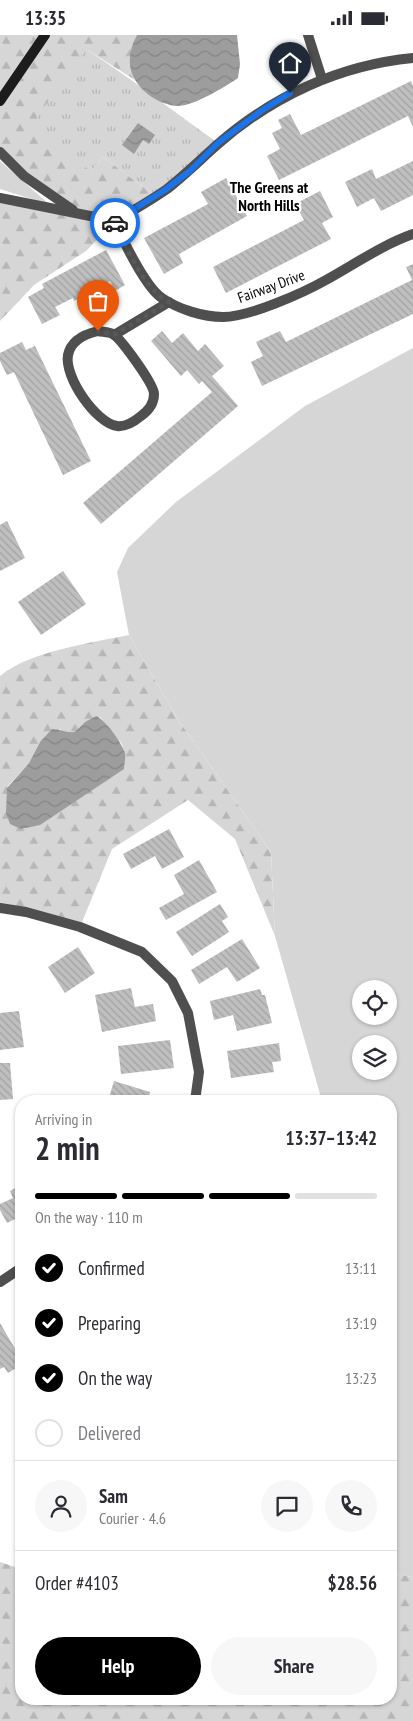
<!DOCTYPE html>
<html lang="en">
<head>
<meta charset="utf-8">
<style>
  :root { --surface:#fff; --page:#f7f7f7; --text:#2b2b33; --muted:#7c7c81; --line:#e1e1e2; --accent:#000 }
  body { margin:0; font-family:"PT Sans Narrow",sans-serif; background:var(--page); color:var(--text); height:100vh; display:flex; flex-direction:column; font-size:19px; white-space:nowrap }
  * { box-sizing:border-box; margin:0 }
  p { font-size:16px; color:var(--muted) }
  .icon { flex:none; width:28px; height:28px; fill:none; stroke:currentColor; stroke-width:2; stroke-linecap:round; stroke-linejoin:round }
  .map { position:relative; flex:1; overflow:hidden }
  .drawer { position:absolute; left:15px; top:1060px; width:382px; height:610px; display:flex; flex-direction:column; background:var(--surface); border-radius:20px; box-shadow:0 1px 4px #0004 }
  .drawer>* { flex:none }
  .fabs { position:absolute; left:352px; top:945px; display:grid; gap:10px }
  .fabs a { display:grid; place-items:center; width:45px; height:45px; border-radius:50%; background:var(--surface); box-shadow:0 1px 4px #0004; font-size:25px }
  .pin { position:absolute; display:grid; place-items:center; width:42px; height:42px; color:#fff; margin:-51px -21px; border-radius:50% 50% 50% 0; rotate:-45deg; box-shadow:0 0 5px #0007 }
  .pin .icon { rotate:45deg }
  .courier { position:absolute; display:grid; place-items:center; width:50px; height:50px; margin:-25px; border:4px solid #1a73e8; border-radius:50%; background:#fff; color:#222; box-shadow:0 1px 6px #0007 }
  .summary em { font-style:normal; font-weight:600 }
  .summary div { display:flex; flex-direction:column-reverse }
  .summary { display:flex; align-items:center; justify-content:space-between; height:85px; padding:0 20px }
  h1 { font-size:32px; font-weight:600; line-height:38px }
  .bar { display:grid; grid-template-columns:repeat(4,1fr); gap:8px 5px; align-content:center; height:60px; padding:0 20px }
  .bar i { height:6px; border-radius:4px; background:var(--line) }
  .bar .current { background:var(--accent) }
  .bar p { grid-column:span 4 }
  .line { display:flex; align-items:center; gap:12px; padding:0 20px; border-top:1px solid var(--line) }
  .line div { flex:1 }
  .round { display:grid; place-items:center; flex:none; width:52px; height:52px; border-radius:26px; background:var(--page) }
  ol { padding:0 20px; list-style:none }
  li { display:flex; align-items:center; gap:15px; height:55px }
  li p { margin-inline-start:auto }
  li .icon { padding:5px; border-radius:50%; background:var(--accent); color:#fff; stroke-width:4 }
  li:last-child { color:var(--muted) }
  li i { width:28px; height:28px; border:2px solid var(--line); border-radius:50% }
  .primary-button { display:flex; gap:10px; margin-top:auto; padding:10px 20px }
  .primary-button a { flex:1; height:58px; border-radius:30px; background:var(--accent); color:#fff; font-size:20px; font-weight:600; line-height:58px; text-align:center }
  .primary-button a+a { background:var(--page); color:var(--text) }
  .status { display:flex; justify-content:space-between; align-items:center; height:35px; padding:0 25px; background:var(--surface); direction:ltr }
  .status svg { height:14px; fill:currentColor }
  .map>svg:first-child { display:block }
  .green { fill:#d6d6d6; fill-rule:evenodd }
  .forest { fill:url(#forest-firs); fill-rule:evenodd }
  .park { fill:url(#park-tufts) }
  .water { fill:url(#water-waves) }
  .building { fill:url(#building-back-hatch) }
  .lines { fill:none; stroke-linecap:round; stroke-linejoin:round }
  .minor { stroke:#4f4f4f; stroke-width:10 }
  .secondary { stroke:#1c1c1c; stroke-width:10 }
  .done { stroke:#595959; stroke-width:5; stroke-dasharray:0 9 }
  .route { stroke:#1a73e8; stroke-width:6 }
  .labels { text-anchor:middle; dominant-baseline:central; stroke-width:4.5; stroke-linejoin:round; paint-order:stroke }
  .street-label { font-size:15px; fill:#000; stroke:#fff }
  .neighbourhood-label { font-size:16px; font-weight:bold; fill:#000; stroke:#fff }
</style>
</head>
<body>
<div class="status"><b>13:35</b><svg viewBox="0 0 49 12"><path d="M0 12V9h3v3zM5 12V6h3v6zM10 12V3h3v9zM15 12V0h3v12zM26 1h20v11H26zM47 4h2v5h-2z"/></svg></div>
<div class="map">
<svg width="413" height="1686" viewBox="0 0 413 1686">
  <defs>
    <pattern id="forest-firs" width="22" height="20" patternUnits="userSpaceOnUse" patternTransform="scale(1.25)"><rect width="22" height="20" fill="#d6d6d6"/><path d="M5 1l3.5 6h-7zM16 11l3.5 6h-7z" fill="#b6b6b6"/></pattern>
    <pattern id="park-tufts" width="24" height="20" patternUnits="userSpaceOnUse" patternTransform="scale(1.25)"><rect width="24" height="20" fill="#d6d6d6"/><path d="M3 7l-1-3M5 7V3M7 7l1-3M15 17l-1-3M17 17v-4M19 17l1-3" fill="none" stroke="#b6b6b6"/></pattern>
    <pattern id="water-waves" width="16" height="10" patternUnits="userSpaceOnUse" patternTransform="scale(1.25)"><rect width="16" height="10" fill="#9d9d9d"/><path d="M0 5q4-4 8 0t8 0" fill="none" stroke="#858585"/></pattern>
    <pattern id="building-back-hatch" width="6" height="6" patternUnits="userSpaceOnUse" patternTransform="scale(1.25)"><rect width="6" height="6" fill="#bfbfbf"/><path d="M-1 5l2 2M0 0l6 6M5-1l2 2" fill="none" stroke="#a2a2a2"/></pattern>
  </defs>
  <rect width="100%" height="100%" fill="#fff"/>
  <g class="green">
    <polygon points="0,126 50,170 0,154"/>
    <path d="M413,313V1542L391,1538V1066H322L275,901L271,817L177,683L129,600L117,537L128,513L176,467L305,371ZM361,954H389V981H361ZM361,1009H389V1036H361Z"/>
  </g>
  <g class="forest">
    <path d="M0,0H137C129,17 129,29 135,45L86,14L91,136L103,122L156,161L115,186L86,216L34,250L0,286V163L74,177L0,117Z"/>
    <path d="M129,600L177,683L271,817L275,901L235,804L188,765L112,814L80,892L0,871V641C30,616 91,608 129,600ZM100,682L122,709L125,720L7,752L29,728L40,707L60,694L66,698L76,697L85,687Z"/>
    <polygon points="21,1514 21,1664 391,1664 391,1538 413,1542 413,1686 0,1686 0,1527 15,1532"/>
  </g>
  <path class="park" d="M86,14C132,44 174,77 218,108L156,161L103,122L91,136L28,94Z"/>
  <g class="water">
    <path d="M137,0H237L240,29L238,43C225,52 195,70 179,71C158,71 132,52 130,30C129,19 132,9 137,0Z"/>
    <polygon points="138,88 155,100 149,109 143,105 134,119 122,110"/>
    <path d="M96,681C105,684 122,708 125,718C126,723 124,729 124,734L40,790L21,794L10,789L6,778L7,753L29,728L40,707L52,694C61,694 66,698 75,697L85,687Z"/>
  </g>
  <g class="building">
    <polygon points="411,46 413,51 413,92 408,81 279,145 267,121 280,114 272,98 282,93 278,85 290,79 301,100"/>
    <polygon points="413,126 413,160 381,176 374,163 357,172 345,147 372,134 376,144"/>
    <polygon points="226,143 247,181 179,219 183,228 164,239 144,203 208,169 201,157"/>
    <polygon points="320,156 333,182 322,188 331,204 226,258 213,232 304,185 295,169"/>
    <polygon points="106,215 125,250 115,256 110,246 74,266 73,263 55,272 60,280 42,289 28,262 44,253 42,249"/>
    <polygon points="413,229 413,279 262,351 251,327 263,321 256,307 280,296 286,307 412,245 406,232"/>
    <polygon points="162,296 172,308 183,298 198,316 205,309 224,331 212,341 238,371 101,489 83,468 212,357 202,346 199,349 187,335 181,341 151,306"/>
    <polygon points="22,307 26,315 35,311 91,426 63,440 14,337 7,340 0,326 0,318"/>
    <polygon points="7,486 25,523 0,536 0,490"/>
    <polygon points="63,536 86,569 41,600 18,567"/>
    <polygon points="169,794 184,822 162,834 155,821 131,834 123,819"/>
    <polygon points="199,825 217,857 166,885 159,873 184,859 174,840"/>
    <polygon points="220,869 228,882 222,886 229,897 192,921 176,897"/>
    <polygon points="242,904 260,933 237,947 227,932 199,949 191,935"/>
    <polygon points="78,912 95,938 65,958 48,932"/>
    <polygon points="131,953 135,972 153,969 156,986 102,997 95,960"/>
    <polygon points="260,954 262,960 265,960 272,988 237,996 233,980 214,985 210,966"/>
    <polygon points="19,976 24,1012 0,1015 0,978"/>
    <polygon points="170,1005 174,1033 121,1039 118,1011"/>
    <polygon points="279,1008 281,1026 272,1027 274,1037 231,1043 227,1016"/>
    <polygon points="0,1028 10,1028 13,1064 0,1065"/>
    <polygon points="114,1046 150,1057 148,1066 108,1066"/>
    <polygon points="254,1060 279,1064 279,1066 253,1066"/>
    <polygon points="21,1150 21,1181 7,1188 0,1175 0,1169 13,1163 10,1156"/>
    <polygon points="21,1284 21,1299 15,1288"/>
    <polygon points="0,1288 21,1324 21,1330 8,1338 4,1332 0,1334"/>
  </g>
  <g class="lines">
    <g class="minor">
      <polyline points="308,0 322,44"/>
      <polyline points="0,117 24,141 73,175"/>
      <path d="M0,163L115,186C132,176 150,166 167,154C185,140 201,124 218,109C273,61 340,30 413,23"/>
      <path d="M115,186C122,204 146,253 162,263C178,274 203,282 223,282C249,282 303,258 326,245C355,229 382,210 413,199"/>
      <path d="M98,296C103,297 109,297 113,299C121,304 154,349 154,359C154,368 148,376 141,381C135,386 125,392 117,391C96,388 64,342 68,320C71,305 85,299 98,296Z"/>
      <polyline points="114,300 169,267"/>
      <polyline points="0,873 26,877 80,892 142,917 172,946 188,978 199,1037 195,1066"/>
      <polyline points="0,1247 21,1233"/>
    </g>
    <polyline class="secondary" points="0,66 45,0"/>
  </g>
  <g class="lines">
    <path class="done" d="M98,296L114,300L169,267C146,257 125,211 115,188"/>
    <polyline class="route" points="115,188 115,186 165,155 190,136 218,108 261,76 290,58"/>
  </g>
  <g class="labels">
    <g class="street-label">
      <text transform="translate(271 251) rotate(-20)">Fairway Drive</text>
    </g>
    <g class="neighbourhood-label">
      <text x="269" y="152">The Greens at<tspan x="269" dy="18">North Hills</tspan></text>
    </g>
  </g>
</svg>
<div class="fabs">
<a><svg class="icon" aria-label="locate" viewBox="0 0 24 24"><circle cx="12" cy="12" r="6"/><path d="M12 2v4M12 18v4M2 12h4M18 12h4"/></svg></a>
<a><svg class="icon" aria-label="layers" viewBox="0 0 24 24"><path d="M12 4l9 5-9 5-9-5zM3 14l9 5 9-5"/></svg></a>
</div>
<div class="pin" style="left:98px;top:296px;background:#ea580c"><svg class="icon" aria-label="bag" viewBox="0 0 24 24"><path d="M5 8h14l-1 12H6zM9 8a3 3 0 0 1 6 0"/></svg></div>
<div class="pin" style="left:290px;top:58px;background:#1f2937"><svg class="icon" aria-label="home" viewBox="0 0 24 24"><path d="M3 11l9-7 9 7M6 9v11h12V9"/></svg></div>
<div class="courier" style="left:115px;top:188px"><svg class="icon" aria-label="car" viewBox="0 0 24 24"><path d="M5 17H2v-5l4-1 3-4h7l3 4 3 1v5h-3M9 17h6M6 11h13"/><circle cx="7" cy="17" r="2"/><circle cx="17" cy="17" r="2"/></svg></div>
<section class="drawer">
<div class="summary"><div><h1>2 min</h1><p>Arriving in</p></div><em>13:37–13:42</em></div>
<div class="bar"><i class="current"></i><i class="current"></i><i class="current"></i><i></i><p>On the way · 110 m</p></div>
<ol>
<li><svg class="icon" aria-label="check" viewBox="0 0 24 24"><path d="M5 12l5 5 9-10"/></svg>Confirmed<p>13:11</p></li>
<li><svg class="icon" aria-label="check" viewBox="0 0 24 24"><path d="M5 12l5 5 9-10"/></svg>Preparing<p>13:19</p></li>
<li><svg class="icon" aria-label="check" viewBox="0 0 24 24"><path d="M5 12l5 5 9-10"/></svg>On the way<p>13:23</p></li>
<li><i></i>Delivered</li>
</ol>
<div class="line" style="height:90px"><a class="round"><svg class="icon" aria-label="person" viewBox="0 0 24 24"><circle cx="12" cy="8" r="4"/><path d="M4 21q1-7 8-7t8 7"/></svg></a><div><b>Sam</b><p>Courier · 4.6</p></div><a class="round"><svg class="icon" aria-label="chat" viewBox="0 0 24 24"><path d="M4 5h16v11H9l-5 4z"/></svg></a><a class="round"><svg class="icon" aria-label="phone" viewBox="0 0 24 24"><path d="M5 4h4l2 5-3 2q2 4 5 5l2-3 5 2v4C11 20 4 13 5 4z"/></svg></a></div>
<div class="line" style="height:65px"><div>Order #4103</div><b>$28.56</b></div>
<div class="primary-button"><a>Help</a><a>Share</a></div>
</section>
</div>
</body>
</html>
